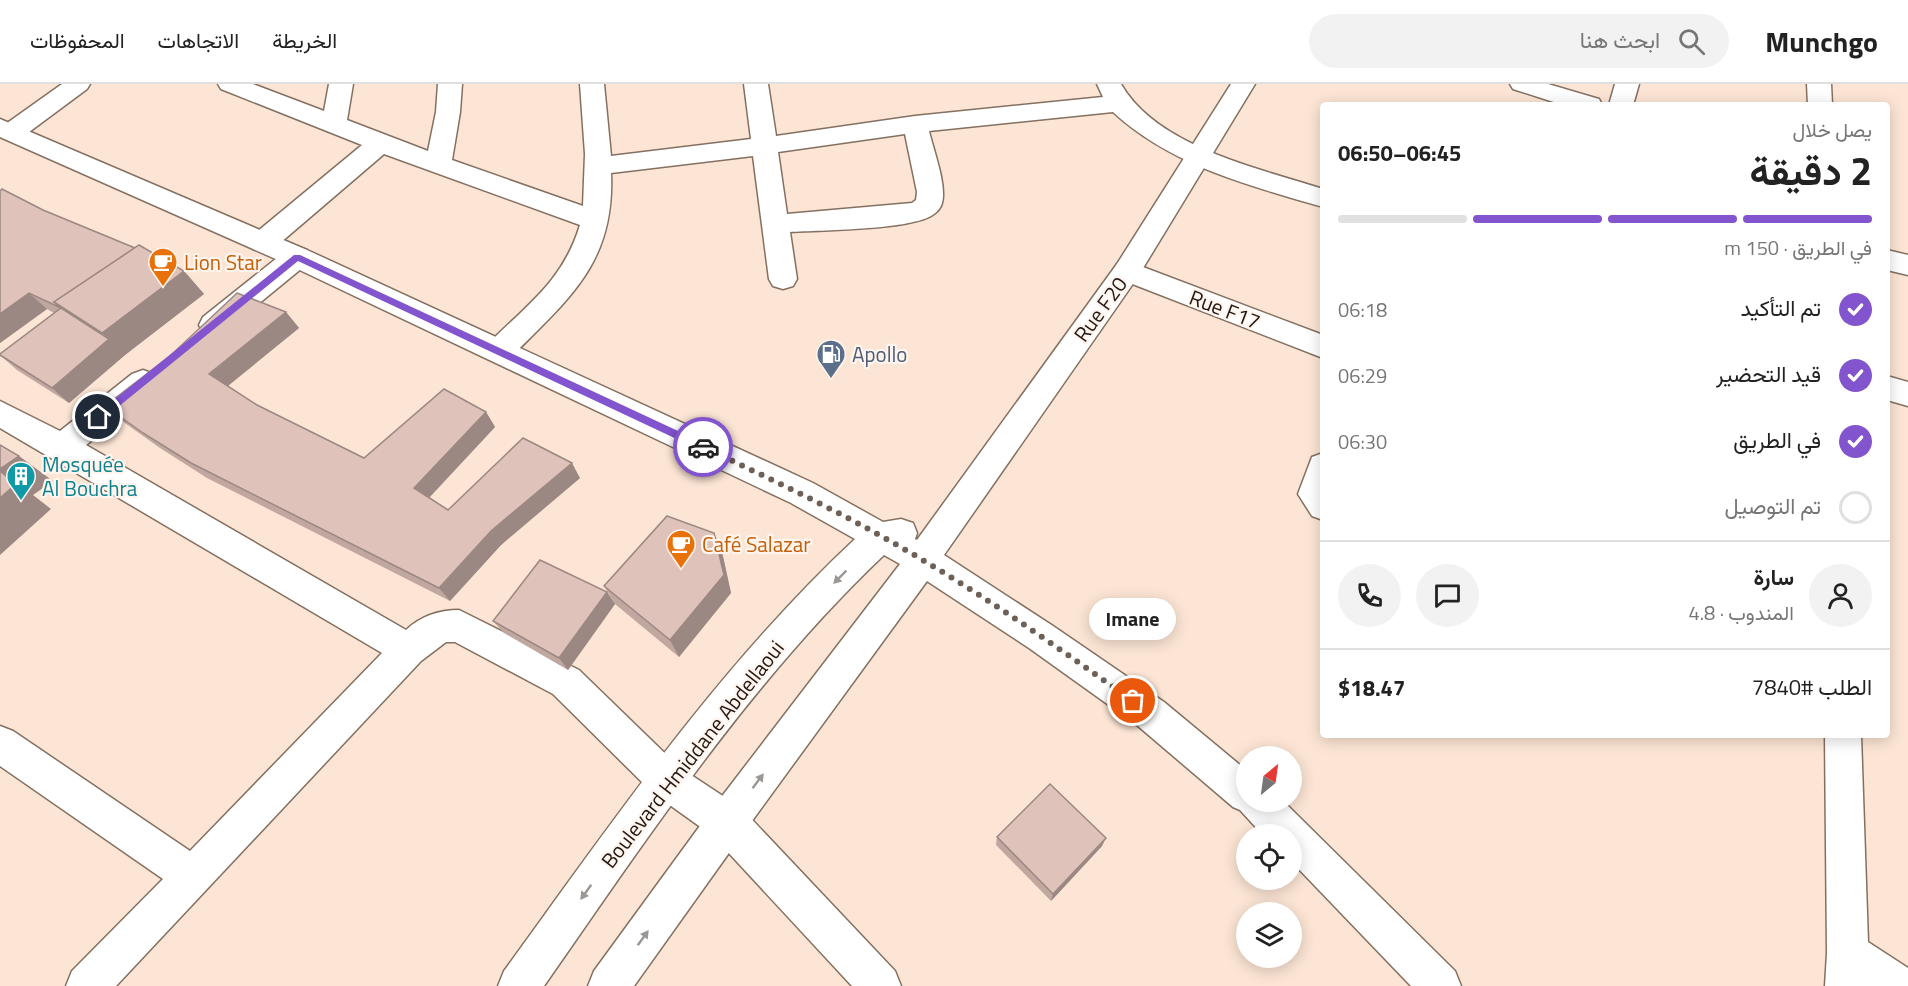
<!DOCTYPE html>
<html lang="ar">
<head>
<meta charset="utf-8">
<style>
  :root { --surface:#fff; --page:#f2f2f2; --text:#222; --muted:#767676; --line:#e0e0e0; --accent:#8254cd }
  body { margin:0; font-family:"Titillium Web",Vazirmatn,sans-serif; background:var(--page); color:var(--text); direction:rtl; height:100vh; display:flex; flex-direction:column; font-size:22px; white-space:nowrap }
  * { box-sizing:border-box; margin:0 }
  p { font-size:20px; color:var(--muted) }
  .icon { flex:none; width:33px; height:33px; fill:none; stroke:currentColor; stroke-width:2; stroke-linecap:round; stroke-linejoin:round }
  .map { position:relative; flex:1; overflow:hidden; direction:ltr }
  .panel { position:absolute; left:1320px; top:18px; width:570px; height:636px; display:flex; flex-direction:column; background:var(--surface); border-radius:6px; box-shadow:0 3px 15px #0003; direction:rtl }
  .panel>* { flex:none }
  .needle { width:39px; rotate:29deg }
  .fabs { position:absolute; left:1236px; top:662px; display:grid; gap:12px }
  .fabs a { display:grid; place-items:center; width:66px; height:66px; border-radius:50%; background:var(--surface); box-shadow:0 3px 15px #0003; font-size:30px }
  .pin { position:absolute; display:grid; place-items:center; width:51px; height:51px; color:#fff; margin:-26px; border:3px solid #fff; border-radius:50%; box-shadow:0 2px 6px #0007 }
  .courier { position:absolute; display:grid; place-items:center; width:60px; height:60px; margin:-30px; border:4px solid #8254cd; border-radius:50%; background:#fff; color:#222; box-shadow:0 2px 8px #0007 }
  .bubble { position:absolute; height:42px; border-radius:21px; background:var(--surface); box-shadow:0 3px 15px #0003; font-size:20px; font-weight:700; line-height:42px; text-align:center; direction:rtl }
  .headline em { font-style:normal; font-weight:700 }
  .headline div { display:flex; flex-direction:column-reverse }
  .headline { display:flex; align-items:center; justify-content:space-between; height:102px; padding:0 18px }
  h1 { font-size:39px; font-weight:700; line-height:45px }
  .bar { display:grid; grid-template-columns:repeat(4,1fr); gap:9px 6px; align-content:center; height:72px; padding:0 18px }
  .bar i { height:8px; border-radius:4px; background:var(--line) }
  .bar .active { background:var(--accent) }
  .bar p { grid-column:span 4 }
  .line { display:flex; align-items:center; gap:15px; padding:0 18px; border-top:2px solid var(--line) }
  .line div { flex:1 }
  .round { display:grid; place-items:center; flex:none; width:63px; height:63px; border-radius:32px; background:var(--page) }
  ol { padding:0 18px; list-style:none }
  li { display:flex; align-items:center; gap:18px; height:66px }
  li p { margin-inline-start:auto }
  li .icon { padding:6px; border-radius:50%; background:var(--accent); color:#fff; stroke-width:4 }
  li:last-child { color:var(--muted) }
  li i { width:33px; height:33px; border:3px solid var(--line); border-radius:50% }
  header { display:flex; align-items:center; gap:36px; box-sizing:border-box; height:84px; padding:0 30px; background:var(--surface); border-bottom:2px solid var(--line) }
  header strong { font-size:28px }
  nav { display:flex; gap:33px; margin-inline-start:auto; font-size:21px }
  .search { width:420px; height:54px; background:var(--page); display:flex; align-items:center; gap:15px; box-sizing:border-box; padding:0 21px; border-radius:33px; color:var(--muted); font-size:22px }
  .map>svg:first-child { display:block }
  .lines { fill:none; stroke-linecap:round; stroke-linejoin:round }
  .street-casing { stroke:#847061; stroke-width:3 }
  .secondary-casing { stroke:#847061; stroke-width:3 }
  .street { fill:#fff; fill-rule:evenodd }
  .secondary { fill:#fff; fill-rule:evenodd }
  .wall { fill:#c0a7a0 }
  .shaded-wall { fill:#9c8882 }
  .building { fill:#dfc2ba; stroke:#9c8882; stroke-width:1.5 }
  .oneway { fill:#9b9794 }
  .route { fill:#8254cd }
  .done { stroke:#6d6056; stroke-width:6; stroke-dasharray:0 10.8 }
  .labels { text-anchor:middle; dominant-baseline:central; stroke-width:4.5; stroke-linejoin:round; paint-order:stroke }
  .food-label { font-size:21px; fill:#c56008; stroke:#fff5ee; text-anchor:start }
  .street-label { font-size:21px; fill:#201812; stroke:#fff5ee }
  .service-label { font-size:21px; fill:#4e5e75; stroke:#fff5ee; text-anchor:start }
  .culture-label { font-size:21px; fill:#0d838f; stroke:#fff5ee; text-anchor:start }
</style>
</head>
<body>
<header>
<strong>Munchgo</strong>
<div class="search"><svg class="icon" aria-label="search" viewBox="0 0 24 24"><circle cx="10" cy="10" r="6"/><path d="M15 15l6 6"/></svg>ابحث هنا</div>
<nav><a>الخريطة</a><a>الاتجاهات</a><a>المحفوظات</a></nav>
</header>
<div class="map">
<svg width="1908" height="902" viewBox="0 0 1908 902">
  <rect width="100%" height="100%" fill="#fce5d4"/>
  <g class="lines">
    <g class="street-casing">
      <g id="street">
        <polygon points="62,0 90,0 87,5 21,54 12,56 3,54 0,47 3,42"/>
        <path d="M218,0H253L324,27L329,0H353L347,36L428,67L436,28L438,0H462L460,28L452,76L583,122L585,70L580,0H604L611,72L751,55L744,0H768L776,52L915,32L1103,13L1097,0H1121C1157,63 1258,84 1323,105V123C1250,102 1170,81 1113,28L929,47C933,65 947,101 942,119C941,124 936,129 931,132C906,146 822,146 790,148L797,195L793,202L783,205L773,202L769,195L753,72L611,89C615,180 568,215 509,275L499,278L489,275L484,267L489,259C528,220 563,197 580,141L384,70L273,165L263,168L253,165L249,158L253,151L362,61L221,5ZM905,50L917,108L916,116L912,119L787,130L778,68Z"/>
        <polygon points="1510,0 1548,0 1599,15 1602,21 1563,21 1513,5"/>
        <polygon points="1615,0 1639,0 1633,21 1609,21"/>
        <polygon points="1807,0 1831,0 1832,21 1808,21"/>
        <polygon points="297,163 307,166 311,173 307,180 223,249 213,252 203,249 199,241 203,233 287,166"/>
        <polygon points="1887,166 1908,171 1908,191 1887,186"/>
        <polygon points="1127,177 1323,251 1323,274 1117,194 1113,187 1117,180"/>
        <path d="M143,286L154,290L158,298L154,306L86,361L406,546C421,532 439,526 459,526L579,586L679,683L741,724L895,887L901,902H852L713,752L653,709L553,610L455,558H446L421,577L116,902H66L72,887L163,795L0,682V642L13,647L190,767L382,569L0,344V317L60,347L132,290Z"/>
        <polygon points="1887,292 1908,298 1908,322 1887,316"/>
        <polygon points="1323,369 1323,436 1312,432 1298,410 1312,373"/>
        <polygon points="1825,651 1861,651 1868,858 1908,884 1908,902 1825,902 1827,869"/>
      </g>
    </g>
    <g class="secondary-casing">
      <path id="secondary" d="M1231,0H1255L1137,194L944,471L1053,542L1164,618L1246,686V717H1283L1455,887L1461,902H1411L1292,778V750H1262L1240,726L1233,723L1138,642L1029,564L927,497L741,752L634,902H588L594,887L713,724L900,480L884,471C751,597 648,753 544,902H498L504,887C613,737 719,582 855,455L791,419L287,180L0,53V35L307,166L813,399L883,438L901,435L913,439L917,449L915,455L917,456L1117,180Z"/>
    </g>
    <use href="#street" class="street"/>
    <use href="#secondary" class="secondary"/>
  </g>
  <g class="wall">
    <polygon points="43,126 184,187 204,210 125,271 69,319 17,286 0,271 54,229 47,225 0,259"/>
    <polygon points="286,228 299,244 228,302 257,321 364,374 486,328 495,343 429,414 448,426 580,394 501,461 450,517 207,394 160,364 122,337 105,322"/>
    <polygon points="722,468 731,509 679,573 615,520 604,502"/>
    <polygon points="607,508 615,520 568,586 504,549 493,537"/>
    <polygon points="997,753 1102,762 1051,817 996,761"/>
  </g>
  <g class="shaded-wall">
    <polygon points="184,187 204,210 125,271 69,319 52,304 109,255 102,249"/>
    <polygon points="29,209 47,225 0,259 0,230"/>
    <polygon points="286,228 299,244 224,305 209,290"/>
    <polygon points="486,328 495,343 425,418 414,404"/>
    <polygon points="19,372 53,397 33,411 51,425 0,471 0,385"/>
    <polygon points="572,379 580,394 501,461 450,517 439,504 491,447"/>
    <polygon points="714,449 722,468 731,509 679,573 670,556"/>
    <polygon points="607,508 615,520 568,586 559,574"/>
    <polygon points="1106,754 1102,762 1051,817 1053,810"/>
  </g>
  <g class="building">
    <polygon points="2,105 43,126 135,164 54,218 61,224 29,209 0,230 0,107"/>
    <polygon points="139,161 184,187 102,249 54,218"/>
    <polygon points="237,209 286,228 209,290 257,321 364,374 444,305 486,328 414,404 448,426 523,354 572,379 491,447 439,504 191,379 143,349 105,322 170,272"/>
    <polygon points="61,224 109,255 52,304 0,271 0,270"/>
    <polygon points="0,361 19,372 0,385"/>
    <polygon points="0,387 16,400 0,414"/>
    <polygon points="667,432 714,449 724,491 670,556 604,502"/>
    <polygon points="540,476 607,508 559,574 493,537"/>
    <polygon points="1050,700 1106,754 1053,810 997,753"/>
  </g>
  <defs><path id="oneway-solid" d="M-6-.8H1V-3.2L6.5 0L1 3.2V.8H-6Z" transform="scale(1.5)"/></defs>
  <g class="oneway">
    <use href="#oneway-solid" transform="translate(840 493) rotate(135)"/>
    <use href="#oneway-solid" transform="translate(758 697) rotate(-53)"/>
    <use href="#oneway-solid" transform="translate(586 808) rotate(126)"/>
    <use href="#oneway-solid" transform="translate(643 854) rotate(-54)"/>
  </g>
  <polygon class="route" points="294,171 300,171 706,360 708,363 703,367 700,366 298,177 102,336 95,336 95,331"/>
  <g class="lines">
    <path class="done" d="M703,363C777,398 851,433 921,475C994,518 1064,568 1133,617"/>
  </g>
  <defs>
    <g id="cafe-pin" transform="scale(1.5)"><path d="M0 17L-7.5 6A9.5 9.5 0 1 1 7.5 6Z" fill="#e8710a" stroke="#fff5ee"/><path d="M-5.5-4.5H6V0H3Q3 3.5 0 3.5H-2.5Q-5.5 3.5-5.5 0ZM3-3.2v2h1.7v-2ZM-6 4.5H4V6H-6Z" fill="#fff"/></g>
    <g id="fuel-pin" transform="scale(1.5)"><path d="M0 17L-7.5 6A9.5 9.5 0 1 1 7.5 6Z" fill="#5c6f8a" stroke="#fff5ee"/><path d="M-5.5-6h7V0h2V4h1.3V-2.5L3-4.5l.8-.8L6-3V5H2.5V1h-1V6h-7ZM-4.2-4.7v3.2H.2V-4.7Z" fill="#fff"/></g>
    <g id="building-pin" transform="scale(1.5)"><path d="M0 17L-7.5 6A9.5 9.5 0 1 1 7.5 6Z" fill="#0f9aa8" stroke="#fff5ee"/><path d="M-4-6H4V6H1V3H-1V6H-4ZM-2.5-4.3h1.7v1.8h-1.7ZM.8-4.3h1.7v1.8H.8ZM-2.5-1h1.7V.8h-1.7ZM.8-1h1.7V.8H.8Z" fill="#fff"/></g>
  </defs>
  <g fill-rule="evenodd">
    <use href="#cafe-pin" x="163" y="178"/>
    <use href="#fuel-pin" x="831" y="270"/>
    <use href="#building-pin" x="21" y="392"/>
    <use href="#cafe-pin" x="681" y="460"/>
  </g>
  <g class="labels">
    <g class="food-label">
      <text x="184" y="178">Lion Star</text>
      <text x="702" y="460">Café Salazar</text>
    </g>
    <g class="street-label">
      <text transform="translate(1100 225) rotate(-54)">Rue F20</text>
      <text transform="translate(1225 225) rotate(21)">Rue F17</text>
      <text transform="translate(692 670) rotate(-52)">Boulevard Hmiddane Abdellaoui</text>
    </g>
    <g class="service-label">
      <text x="852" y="270">Apollo</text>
    </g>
    <g class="culture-label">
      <text x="42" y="380">Mosquée<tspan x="42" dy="24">Al Bouchra</tspan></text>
    </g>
  </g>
</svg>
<div class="fabs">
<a><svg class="needle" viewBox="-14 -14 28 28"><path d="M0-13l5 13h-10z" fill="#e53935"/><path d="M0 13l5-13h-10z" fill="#767676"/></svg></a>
<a><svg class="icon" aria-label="locate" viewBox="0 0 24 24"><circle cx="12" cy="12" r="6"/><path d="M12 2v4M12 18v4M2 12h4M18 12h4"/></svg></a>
<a><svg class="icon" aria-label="layers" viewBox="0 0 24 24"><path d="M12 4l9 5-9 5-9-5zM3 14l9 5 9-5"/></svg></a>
</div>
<div class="pin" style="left:1133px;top:617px;background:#ea580c"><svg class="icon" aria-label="bag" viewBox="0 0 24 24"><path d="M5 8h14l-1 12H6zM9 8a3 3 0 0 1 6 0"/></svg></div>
<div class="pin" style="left:98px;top:333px;background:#1f2937"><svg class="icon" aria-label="home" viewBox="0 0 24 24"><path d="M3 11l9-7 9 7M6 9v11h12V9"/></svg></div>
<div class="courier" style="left:703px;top:363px"><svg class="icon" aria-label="car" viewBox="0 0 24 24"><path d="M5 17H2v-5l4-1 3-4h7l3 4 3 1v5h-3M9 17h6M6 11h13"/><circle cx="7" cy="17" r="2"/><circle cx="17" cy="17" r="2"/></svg></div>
<div class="bubble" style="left:1089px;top:514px;width:87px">Imane</div>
<section class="panel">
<div class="headline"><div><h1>2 دقيقة</h1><p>يصل خلال</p></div><em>06:45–06:50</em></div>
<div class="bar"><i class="active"></i><i class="active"></i><i class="active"></i><i></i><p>في الطريق · 150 m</p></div>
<ol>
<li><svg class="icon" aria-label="check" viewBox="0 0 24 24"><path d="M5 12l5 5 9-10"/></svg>تم التأكيد<p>06:18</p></li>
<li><svg class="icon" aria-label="check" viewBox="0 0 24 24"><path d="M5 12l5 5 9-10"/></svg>قيد التحضير<p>06:29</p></li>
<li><svg class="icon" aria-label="check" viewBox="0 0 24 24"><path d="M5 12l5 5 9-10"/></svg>في الطريق<p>06:30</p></li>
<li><i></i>تم التوصيل</li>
</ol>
<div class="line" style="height:108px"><a class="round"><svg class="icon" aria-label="person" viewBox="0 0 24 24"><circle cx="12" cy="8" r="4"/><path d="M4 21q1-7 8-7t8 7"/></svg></a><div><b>سارة</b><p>المندوب · 4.8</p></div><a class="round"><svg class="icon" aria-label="chat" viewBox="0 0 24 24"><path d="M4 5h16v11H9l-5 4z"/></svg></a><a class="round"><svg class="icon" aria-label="phone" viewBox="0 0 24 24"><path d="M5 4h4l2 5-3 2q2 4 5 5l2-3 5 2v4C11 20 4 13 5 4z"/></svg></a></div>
<div class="line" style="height:78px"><div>الطلب #7840</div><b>$18.47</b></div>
</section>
</div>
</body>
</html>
